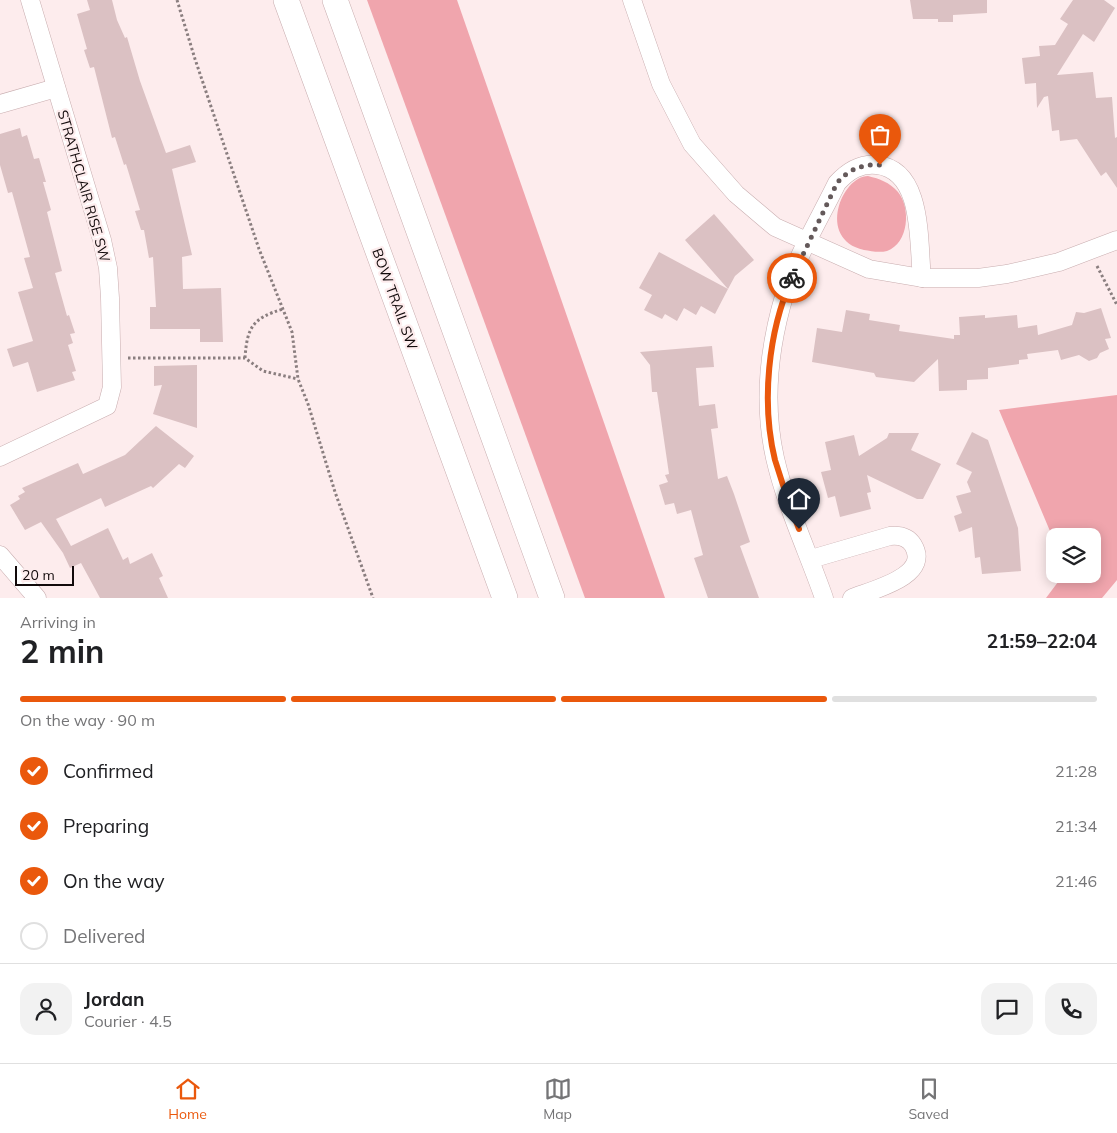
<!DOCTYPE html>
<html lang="en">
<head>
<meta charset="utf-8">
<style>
  :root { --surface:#fff; --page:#f2f2f2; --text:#202124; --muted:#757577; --line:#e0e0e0; --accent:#ea580c }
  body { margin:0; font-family:Mulish,sans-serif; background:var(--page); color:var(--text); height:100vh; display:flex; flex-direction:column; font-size:19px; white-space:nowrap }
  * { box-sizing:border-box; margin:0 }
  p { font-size:16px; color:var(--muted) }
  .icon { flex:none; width:28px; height:28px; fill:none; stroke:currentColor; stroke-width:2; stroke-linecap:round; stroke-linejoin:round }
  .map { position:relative; height:598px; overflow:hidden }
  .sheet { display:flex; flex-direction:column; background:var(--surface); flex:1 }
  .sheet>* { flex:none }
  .tools { position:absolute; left:1046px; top:528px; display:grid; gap:10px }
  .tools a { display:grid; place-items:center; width:55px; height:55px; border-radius:10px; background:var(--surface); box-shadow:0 2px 12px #0003; font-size:25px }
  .scale { position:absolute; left:15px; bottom:12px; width:59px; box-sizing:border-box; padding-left:5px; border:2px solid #120a0b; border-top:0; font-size:14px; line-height:18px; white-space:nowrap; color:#120a0b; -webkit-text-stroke:4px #fdeced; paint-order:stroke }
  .pin { position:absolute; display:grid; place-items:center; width:42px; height:42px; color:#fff; margin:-51px -21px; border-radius:50% 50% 50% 0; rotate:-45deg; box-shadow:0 0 5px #0007 }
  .pin .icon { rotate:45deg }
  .courier { position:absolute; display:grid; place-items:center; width:50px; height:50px; margin:-25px; border:4px solid #ea580c; border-radius:50%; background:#fff; color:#222; box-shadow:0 1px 6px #0007 }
  .headline em { font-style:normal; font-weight:700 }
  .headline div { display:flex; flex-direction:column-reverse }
  .headline { display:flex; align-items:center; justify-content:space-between; height:85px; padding:0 20px }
  h1 { font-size:32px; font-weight:700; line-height:38px }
  .bar { display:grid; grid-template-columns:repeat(4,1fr); gap:8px 5px; align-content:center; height:60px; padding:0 20px }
  .bar i { height:6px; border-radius:4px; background:var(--line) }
  .bar .current { background:var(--accent) }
  .bar p { grid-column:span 4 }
  .line { display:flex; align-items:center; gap:12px; padding:0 20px; border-top:1px solid var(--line) }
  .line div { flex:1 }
  .round { display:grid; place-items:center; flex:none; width:52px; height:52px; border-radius:15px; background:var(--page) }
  ol { padding:0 20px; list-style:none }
  li { display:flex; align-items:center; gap:15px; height:55px }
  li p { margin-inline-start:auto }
  li .icon { padding:5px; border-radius:50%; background:var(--accent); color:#fff; stroke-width:4 }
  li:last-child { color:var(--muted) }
  li i { width:28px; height:28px; border:2px solid var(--line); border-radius:50% }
  .tabs { display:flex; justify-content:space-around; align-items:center; height:70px; border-top:1px solid var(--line); background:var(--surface); font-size:14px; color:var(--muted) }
  .tabs a { display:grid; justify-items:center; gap:2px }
  .tabs .current { color:var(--accent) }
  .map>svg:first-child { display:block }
  .green { fill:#f0a5ad }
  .building { fill:#dbc1c3 }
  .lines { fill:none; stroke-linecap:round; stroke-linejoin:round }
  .street-casing { stroke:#c8adaf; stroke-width:19 }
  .secondary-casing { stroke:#c8adaf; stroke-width:26 }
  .path { stroke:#8a7e7f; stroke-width:3; stroke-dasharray:2.5 2.5; stroke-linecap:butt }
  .street { stroke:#fff; stroke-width:18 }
  .secondary { stroke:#fff; stroke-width:25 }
  .done { stroke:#64595a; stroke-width:5; stroke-dasharray:0 9 }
  .route { stroke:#ea580c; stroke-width:6 }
  .labels { text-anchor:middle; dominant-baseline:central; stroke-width:4.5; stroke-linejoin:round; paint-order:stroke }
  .street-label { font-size:14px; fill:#120a0b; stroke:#fdeced }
</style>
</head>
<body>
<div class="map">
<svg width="1117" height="598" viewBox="0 0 1117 598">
  <rect width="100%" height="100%" fill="#fdeced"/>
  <g class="green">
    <polygon points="367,0 457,0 665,598 585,598"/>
    <path d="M868,176C880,179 889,182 898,192C911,208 909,243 887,251C879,253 871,251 864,250C816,239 842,176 868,176Z"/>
    <polygon points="1117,395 1117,580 1102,598 1046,598 1064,574 1092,574 1092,536 1055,536 1055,543 999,410"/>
  </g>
  <g class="building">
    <polygon points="87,0 112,0 117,20 125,38 127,37 140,81 166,153 190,145 196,162 172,169 192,255 182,257 183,289 221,288 223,342 200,342 200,329 150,329 150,307 156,307 153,257 149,258 144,230 141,230 135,211 140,210 126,164 124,165 115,137 112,138 94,67 90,68 84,50 87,49 77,14 90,10"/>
    <polygon points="910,0 987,0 987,13 953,15 953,22 938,22 938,19 913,19"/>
    <polygon points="1073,0 1104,0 1115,8 1094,42 1083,34 1057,75 1093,72 1096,98 1112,97 1115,138 1117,137 1117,188 1106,172 1101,176 1077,139 1060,141 1059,130 1052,131 1048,96 1044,97 1037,108 1036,83 1025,84 1022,58 1040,56 1039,46 1055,45 1068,24 1060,19"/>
    <polygon points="20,128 22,137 27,135 34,159 39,158 46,182 43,182 51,210 47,212 62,271 55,273 67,316 69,315 75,333 70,334 73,343 68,345 76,371 72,372 75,380 37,392 28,362 13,367 7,349 33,341 18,292 33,288 24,258 30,257 12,192 8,193 0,165 0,134"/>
    <polygon points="714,214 754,260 735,276 728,289 685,240"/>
    <polygon points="659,252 728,289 715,314 701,306 696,315 684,308 677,321 665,314 662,319 644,310 652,295 639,288"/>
    <polygon points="1101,308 1111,338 1105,339 1109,349 1100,353 1097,358 1089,361 1079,355 1061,360 1058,350 1027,354 1028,359 1019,360 1019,364 988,368 988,379 967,380 967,390 939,391 938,359 914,382 876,377 874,373 812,362 817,328 842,332 846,310 870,314 869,320 900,325 899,331 954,339 954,335 960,335 959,317 985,315 985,318 1017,315 1018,328 1037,325 1038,335 1072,325 1076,312 1084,313"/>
    <polygon points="712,346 714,367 696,368 699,406 715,404 718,428 711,429 718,479 727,476 734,494 750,542 740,546 759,598 708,598 694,558 703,555 691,510 677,514 674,503 665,505 659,485 668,482 665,475 669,474 657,392 652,392 650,365 640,352"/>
    <polygon points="197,365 197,428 153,414 162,385 154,386 154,366"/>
    <polygon points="156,426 194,456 185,468 179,464 153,488 151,486 105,507 101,498 56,519 71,546 108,528 123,560 128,557 130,564 152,553 163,576 159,578 168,598 100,598 81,563 70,568 63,553 41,522 25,530 10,505 20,499 18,496 25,492 22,488 78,463 83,474 125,455"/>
    <polygon points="972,432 988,440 1018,528 1021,571 982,574 980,557 975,558 972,527 959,532 954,516 962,513 956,496 971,492 967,482 972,472 956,464"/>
    <polygon points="889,433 919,433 911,450 941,464 923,499 917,499 867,475 871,492 867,493 871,509 840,517 835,496 828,498 821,472 831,470 825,442 854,435 859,456 887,438"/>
  </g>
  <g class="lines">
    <g class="street-casing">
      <g id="street">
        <polyline points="632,0 661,84 692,144 736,194 775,227 869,269 922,278 978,278 1007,274 1059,262 1117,240"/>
        <polyline points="0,104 56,88"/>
        <polyline points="0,457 107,406 112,387 110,298 108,268 102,240 30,0"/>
        <polyline points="0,555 37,598"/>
        <path d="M811,559L890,536C899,535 908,537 913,545C932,576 872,590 852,598"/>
        <path d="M824,598C808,552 786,506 775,458C763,404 769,346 785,293C797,256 820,218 837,183C848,171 860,163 877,165C924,170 918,243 922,278"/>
      </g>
    </g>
    <g class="secondary-casing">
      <g id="secondary">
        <polyline points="286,0 505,598"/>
        <polyline points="335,0 552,598"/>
      </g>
    </g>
    <g class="path">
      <polyline points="177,0 195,59 259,249 292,332 298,379 308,404 335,492 373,598"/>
      <polyline points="1097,266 1117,305"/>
      <polyline points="128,358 245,358 263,371 298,379"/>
      <path d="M245,358C247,327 253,318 283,309"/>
    </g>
    <use href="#street" class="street"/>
    <use href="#secondary" class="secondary"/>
  </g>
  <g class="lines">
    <path class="done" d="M792,278L837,183C849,169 862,164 880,165"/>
    <path class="route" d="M792,278C768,332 761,403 775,460C782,483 790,506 799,529"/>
  </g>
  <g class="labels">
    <g class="street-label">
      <text transform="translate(84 186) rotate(74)">STRATHCLAIR RISE SW</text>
      <text transform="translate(395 299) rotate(70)">BOW TRAIL SW</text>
    </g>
  </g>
</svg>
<div class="tools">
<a><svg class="icon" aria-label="layers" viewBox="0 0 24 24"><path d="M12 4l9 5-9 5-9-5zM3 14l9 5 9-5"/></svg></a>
</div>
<div class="scale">20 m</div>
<div class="pin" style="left:880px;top:165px;background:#ea580c"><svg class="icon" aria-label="bag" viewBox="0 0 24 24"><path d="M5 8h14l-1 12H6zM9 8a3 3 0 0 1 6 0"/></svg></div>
<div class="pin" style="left:799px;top:529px;background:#1f2937"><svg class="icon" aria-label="home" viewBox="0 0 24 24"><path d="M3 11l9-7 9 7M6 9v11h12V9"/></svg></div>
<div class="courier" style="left:792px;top:278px"><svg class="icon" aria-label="bike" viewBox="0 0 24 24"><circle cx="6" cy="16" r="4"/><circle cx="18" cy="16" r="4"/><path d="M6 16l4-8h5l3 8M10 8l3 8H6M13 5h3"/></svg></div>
</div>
<section class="sheet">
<div class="headline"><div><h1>2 min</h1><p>Arriving in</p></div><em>21:59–22:04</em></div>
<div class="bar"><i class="current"></i><i class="current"></i><i class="current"></i><i></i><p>On the way · 90 m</p></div>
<ol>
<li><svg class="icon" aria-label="check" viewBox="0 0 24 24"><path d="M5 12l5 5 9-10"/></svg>Confirmed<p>21:28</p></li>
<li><svg class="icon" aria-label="check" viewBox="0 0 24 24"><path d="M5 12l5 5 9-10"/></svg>Preparing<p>21:34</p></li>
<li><svg class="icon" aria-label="check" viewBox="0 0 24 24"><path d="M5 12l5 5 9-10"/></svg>On the way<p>21:46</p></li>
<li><i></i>Delivered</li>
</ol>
<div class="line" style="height:90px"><a class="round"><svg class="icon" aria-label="person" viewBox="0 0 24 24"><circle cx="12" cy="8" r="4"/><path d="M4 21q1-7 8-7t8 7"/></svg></a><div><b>Jordan</b><p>Courier · 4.5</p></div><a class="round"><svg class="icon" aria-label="chat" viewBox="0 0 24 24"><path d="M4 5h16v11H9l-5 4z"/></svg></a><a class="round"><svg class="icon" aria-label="phone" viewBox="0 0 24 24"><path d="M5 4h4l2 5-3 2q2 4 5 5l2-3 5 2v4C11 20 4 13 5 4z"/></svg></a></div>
</section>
<nav class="tabs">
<a class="current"><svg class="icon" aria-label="home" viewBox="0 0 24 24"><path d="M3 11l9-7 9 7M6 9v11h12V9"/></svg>Home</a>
<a><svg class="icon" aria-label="map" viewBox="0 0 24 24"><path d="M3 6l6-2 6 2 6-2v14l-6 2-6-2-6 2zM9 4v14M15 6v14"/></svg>Map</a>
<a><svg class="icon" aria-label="saved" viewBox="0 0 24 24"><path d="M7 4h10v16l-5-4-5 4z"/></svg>Saved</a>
</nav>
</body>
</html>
